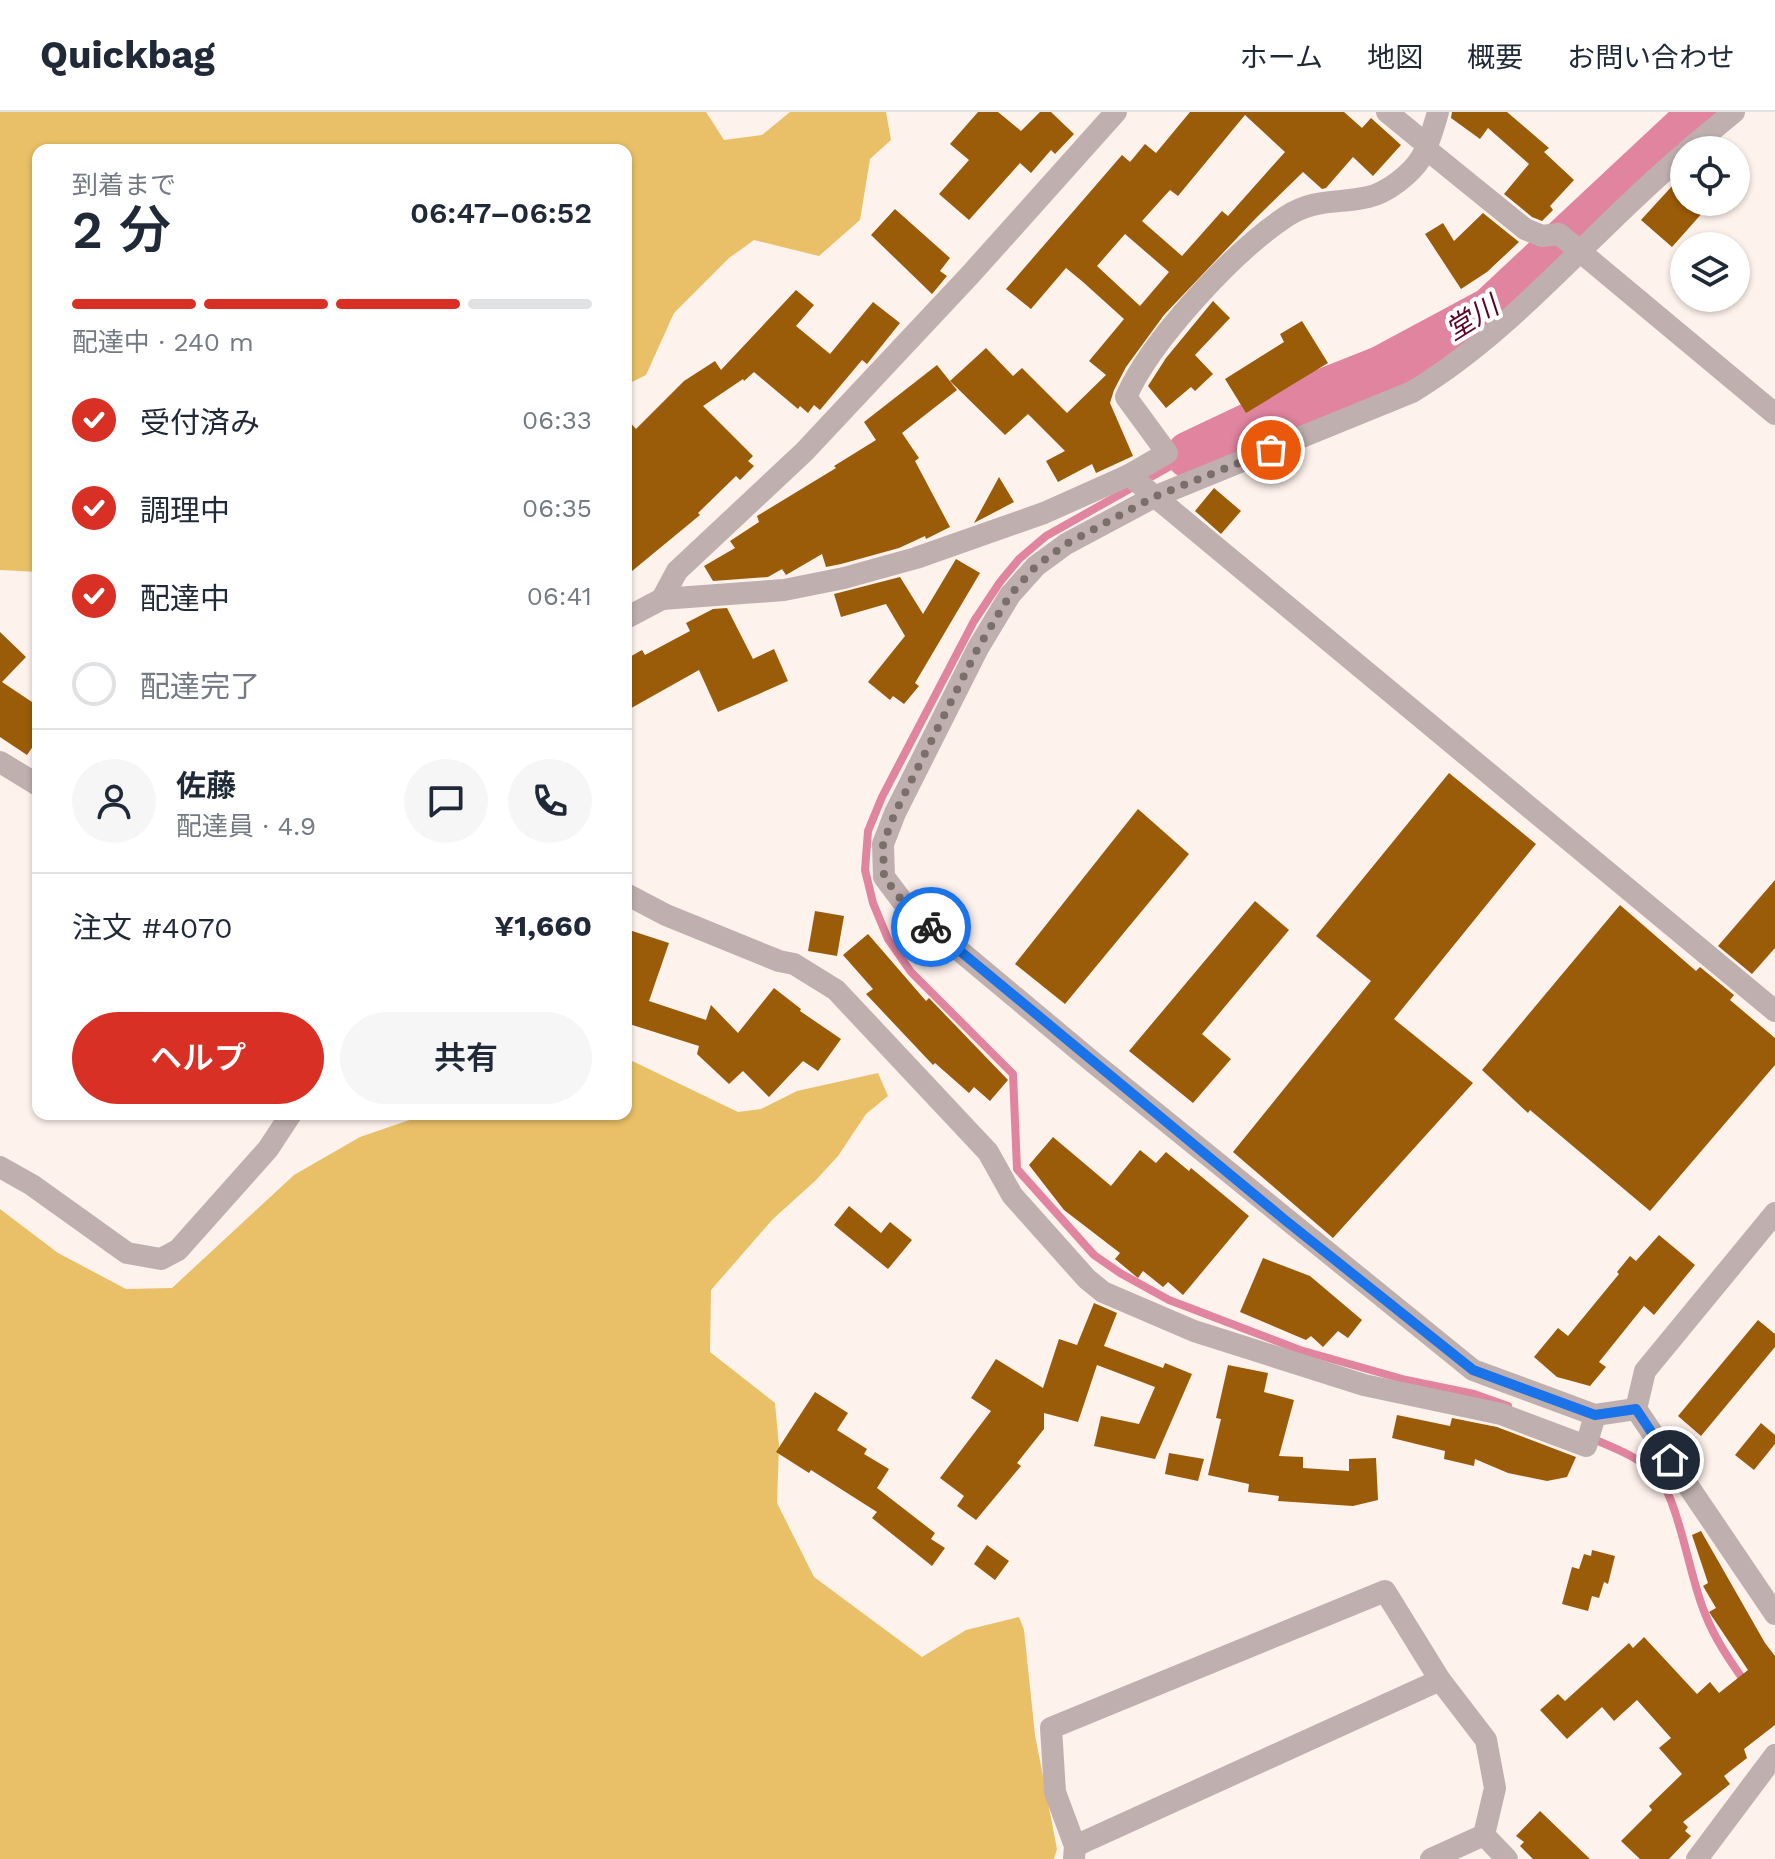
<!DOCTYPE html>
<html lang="ja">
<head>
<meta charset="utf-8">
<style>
  :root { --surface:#fff; --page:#f6f6f7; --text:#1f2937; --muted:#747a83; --line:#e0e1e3; --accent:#d93025 }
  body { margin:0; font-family:"Work Sans","Noto Sans JP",sans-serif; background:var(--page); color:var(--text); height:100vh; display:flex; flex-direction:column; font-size:30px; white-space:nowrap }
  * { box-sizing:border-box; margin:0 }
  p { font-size:26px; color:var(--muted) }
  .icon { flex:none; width:44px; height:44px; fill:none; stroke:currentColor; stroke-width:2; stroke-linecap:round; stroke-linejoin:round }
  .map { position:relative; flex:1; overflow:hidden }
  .drawer { position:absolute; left:32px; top:32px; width:600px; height:976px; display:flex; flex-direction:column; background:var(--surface); border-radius:16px; box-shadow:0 2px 6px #0004 }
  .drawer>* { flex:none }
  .fabs { position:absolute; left:1670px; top:24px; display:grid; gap:16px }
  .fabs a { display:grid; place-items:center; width:80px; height:80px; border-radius:50%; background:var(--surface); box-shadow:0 2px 6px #0004; font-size:40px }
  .pin { position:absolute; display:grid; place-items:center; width:68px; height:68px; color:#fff; margin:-34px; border:4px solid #fff; border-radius:50%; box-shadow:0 2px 8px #0007 }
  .courier { position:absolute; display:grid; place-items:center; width:80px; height:80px; margin:-40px; border:6px solid #1a73e8; border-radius:50%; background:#fff; color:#222; box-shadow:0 2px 10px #0007 }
  .head em { font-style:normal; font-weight:600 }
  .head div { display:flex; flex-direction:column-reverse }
  .head { display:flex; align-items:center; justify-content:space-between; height:136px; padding:0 40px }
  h1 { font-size:52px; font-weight:600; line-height:60px }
  .bar { display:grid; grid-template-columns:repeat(4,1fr); gap:12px 8px; align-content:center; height:96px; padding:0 40px }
  .bar i { height:10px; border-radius:6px; background:var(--line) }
  .bar .on { background:var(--accent) }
  .bar p { grid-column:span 4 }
  .line { display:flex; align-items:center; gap:20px; padding:0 40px; border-top:2px solid var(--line) }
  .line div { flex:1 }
  .round { display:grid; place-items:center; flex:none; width:84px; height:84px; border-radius:42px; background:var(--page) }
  ol { padding:0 40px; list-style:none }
  li { display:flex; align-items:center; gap:24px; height:88px }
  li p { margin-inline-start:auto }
  li .icon { padding:8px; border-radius:50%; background:var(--accent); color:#fff; stroke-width:4 }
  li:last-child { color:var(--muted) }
  li i { width:44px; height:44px; border:4px solid var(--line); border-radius:50% }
  .primary-button { display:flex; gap:16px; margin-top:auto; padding:16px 40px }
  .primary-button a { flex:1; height:92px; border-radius:48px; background:var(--accent); color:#fff; font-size:32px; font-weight:600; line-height:92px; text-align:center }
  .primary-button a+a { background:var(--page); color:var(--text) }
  header { display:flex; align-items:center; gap:48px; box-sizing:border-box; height:112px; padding:0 40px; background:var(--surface); border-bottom:2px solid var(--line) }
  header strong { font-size:38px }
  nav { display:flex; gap:44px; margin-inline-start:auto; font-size:28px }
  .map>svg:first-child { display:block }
  .forest { fill:#e9c067 }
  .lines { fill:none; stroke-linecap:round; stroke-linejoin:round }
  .stream { stroke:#e1849f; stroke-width:8 }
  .river { stroke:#e1849f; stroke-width:48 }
  .building { fill:#9b5c09; fill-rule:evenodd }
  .minor { stroke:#bfb0af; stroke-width:22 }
  .done { stroke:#7b6f6a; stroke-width:8; stroke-dasharray:0 14.4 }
  .route { stroke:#1a73e8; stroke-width:10 }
  .labels { text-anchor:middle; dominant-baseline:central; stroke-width:8; stroke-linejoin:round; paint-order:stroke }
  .water-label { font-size:28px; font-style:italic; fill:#5a042a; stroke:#fff }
</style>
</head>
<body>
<header>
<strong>Quickbag</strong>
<nav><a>ホーム</a><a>地図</a><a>概要</a><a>お問い合わせ</a></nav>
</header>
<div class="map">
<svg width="1775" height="1747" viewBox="0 0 1775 1747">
  <rect width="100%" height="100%" fill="#fef2ed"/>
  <g class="forest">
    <polygon points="0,0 706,0 724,28 762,23 790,0 886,0 891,28 870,47 860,108 819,144 754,128 729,146 674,201 646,263 626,273 626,38 38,38 38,460 0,458"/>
    <polygon points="626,946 738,1000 761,997 797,979 878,961 888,984 866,1002 838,1044 815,1069 773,1107 711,1178 710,1240 775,1291 779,1334 777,1391 814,1465 922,1545 966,1518 1019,1505 1024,1518 1035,1623 1057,1737 1054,1747 0,1747 0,1097 58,1141 126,1177 172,1176 294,1063 360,1025 427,1002 626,1002"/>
  </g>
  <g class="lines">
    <g class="stream">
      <polyline points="1190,343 1046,424 1019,447 1000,470 974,509 882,685 868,719 865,758 873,791 888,827 911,860 1013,962 1017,1057 1094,1143 1120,1161 1169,1188 1300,1238 1406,1268 1474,1282 1508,1294"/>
      <path d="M1591,1326C1614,1336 1643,1346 1659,1366C1679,1391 1690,1466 1704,1499C1714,1526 1730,1549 1747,1573"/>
    </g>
    <polyline class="river" points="1190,343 1315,284 1383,257 1491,199 1690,13 1707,0"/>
  </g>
  <g class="building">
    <polygon points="978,0 998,0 1021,19 1040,0 1051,0 1074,22 1055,42 1051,38 1031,61 1020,51 969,108 939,82 969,48 950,32"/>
    <path d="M1190,0H1344L1362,16L1371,6L1401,33L1373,64L1353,45L1326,76L1322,77L1303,60L1256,106L1164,203L1126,255L1114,278L1110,291L1133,344L1096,361L1092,352L1058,370L1046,349L1065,339L1028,302L1005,323L950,269L986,236L1013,264L1022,256L1067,301L1106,263L1089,249L1124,207L1083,170L1066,156L1031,197L1006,177L1122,43L1130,50L1145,32L1156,41ZM1245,3L1285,40L1228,104L1222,99L1182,144L1142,109L1170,78L1178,84ZM1125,122L1169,160L1140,194L1097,154Z"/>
    <polygon points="1452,0 1507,0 1549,36 1544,40 1574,68 1550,94 1553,98 1542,109 1532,105 1504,82 1529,52 1488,16 1480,27 1451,6"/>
    <polygon points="1684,61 1684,90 1712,90 1672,135 1641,108"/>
    <polygon points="895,97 950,146 940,159 947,164 932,182 871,123"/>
    <polygon points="1483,101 1519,130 1487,160 1461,177 1425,122 1443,111 1454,129"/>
    <polygon points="796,178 814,193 796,214 830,242 873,190 900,211 867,252 862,248 820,298 814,293 808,301 800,294 798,297 754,260 744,269 743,267 703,294 753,344 748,349 754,354 740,368 736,364 698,401 700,403 626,464 626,306 636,317 684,269 715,249 721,258"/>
    <polygon points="1213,189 1230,206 1195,243 1213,262 1195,279 1191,275 1166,296 1148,274 1166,246"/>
    <polygon points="1302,209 1328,251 1246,301 1225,267 1284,230 1280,222"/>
    <polygon points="937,253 957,278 902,321 919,346 915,349 950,415 926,427 925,424 899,436 841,452 826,455 822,442 786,463 782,457 768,465 713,469 704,454 735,436 730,429 759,410 757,404 836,356 834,354 876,328 864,310"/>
    <polygon points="999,365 1014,390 974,411"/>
    <polygon points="1214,376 1241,399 1221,422 1195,399"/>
    <polygon points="956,447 980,461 915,571 919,574 904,592 893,584 890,588 868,570 905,524 886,492 841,505 834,482 900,465 923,502"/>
    <polygon points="727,496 753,547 774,537 788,569 718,600 699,558 626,599 626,547 642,538 645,543 690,519 686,511 713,497"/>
    <polygon points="0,520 26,545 2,570 38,594 38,627 27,643 0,625"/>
    <polygon points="1449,661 1536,732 1394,907 1473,971 1333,1126 1233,1040 1371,869 1316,824"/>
    <polygon points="1138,697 1189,742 1065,892 1015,852"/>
    <polygon points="1775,768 1775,836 1752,862 1718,834"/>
    <polygon points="1255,789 1289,818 1202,922 1231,947 1193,991 1129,939"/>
    <polygon points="1620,793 1696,859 1700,855 1734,883 1730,888 1775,926 1775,953 1650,1099 1530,998 1528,1001 1482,958"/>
    <polygon points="815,799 844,804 837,844 808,839"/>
    <polygon points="626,817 669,831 649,889 706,908 711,893 738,921 774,876 801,897 800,899 841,927 818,959 803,949 769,985 743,959 729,972 697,942 699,934 626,911"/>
    <polygon points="868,822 926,889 929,886 1008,968 990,989 974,975 969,981 935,951 933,953 866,882 873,877 843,843"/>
    <polygon points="1053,1025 1111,1074 1140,1038 1156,1051 1166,1040 1189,1059 1191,1056 1249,1104 1183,1183 1168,1170 1163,1175 1143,1159 1138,1166 1115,1147 1120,1141 1064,1098 1029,1053"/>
    <polygon points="849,1094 881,1121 890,1110 912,1128 888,1157 834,1113"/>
    <polygon points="1659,1123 1695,1153 1654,1203 1644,1194 1599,1250 1606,1255 1590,1274 1557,1265 1534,1245 1558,1216 1568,1224 1619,1162 1617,1160 1630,1144 1636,1149"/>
    <polygon points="1263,1146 1310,1164 1362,1208 1348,1226 1338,1219 1323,1235 1311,1224 1306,1228 1240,1200"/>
    <polygon points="1094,1191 1117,1201 1104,1234 1163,1256 1165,1251 1192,1262 1155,1347 1094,1334 1101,1304 1139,1312 1155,1275 1097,1253 1078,1310 1044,1301 1044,1317 1017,1351 1021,1354 976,1408 957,1394 964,1384 940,1366 991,1299 971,1286 996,1247 1043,1276 1059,1227 1077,1233"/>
    <polygon points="1758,1208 1775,1222 1775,1235 1701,1324 1678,1304"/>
    <polygon points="1228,1253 1268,1261 1264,1280 1294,1288 1279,1344 1303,1345 1303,1356 1349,1359 1349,1347 1376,1346 1378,1388 1353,1394 1278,1389 1279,1384 1248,1380 1249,1372 1208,1363 1221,1307 1216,1306"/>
    <polygon points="815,1280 848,1301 837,1318 867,1337 864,1342 889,1357 877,1376 935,1421 931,1427 945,1436 932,1454 872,1406 877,1400 811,1358 809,1361 776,1340"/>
    <polygon points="1397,1303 1450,1314 1452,1306 1497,1315 1576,1345 1567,1365 1547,1369 1508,1361 1475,1347 1474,1354 1444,1347 1445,1339 1392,1326"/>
    <polygon points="1761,1311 1775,1323 1775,1332 1754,1358 1735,1343"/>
    <polygon points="1169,1341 1204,1347 1198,1369 1165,1362"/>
    <polygon points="1701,1419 1765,1531 1775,1544 1775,1613 1744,1637 1747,1646 1724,1664 1730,1672 1683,1710 1688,1715 1685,1719 1691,1724 1669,1747 1640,1747 1621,1729 1652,1698 1649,1694 1682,1662 1659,1636 1671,1626 1637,1588 1614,1609 1602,1595 1567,1627 1540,1598 1558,1582 1565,1589 1629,1531 1633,1536 1644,1525 1697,1582 1710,1570 1719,1581 1748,1558 1709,1500 1716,1496 1703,1474 1708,1471 1692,1423"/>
    <polygon points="987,1433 1009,1449 995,1468 974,1452"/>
    <polygon points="1592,1438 1615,1444 1608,1472 1604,1470 1599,1486 1592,1484 1588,1499 1562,1492 1572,1455 1579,1457 1584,1442 1591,1444"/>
    <polygon points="1540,1699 1590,1747 1533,1747 1520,1734 1524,1730 1516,1724"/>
  </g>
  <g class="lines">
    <g class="minor">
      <polyline points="1387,0 1426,32"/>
      <polyline points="1425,36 1525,117 1542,124 1559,122 1775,302"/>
      <polyline points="1688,38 1734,0"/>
      <path d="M1129,363L1167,341L1126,285C1151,228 1235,138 1287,104C1315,86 1338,92 1368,85C1387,81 1411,62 1421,46C1429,33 1434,14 1438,0"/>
      <polyline points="662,487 677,459 804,340 970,163 1116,0"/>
      <polyline points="626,506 662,487 784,478 844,466 916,446 1044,401 1129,363 1775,899"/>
      <polyline points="0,650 38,673"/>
      <polyline points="626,782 666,803 779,849 794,852 836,878 988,1040 1012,1083 1087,1167 1103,1180 1194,1219 1364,1273 1501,1302 1586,1334 1595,1303"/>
      <polyline points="0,1055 32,1073 127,1141 161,1147 178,1138 268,1037 291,1002"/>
      <polyline points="1775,1101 1645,1259 1636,1297 1775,1502"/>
      <path d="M1636,1297L1595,1303L1473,1258L1094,951L906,794L884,765L883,732L895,701L978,536L1010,483L1036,454L1066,432L1154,385L1412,280C1515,218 1592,119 1684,42"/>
      <polyline points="1075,1734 1440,1568"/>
      <polyline points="1074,1747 1075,1734 1055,1680 1051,1616 1385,1479 1440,1568 1486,1628 1495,1676 1484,1723 1507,1747"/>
      <polyline points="1431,1747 1484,1723"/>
      <polyline points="1697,1747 1775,1643"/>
    </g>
  </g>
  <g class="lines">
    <polyline class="done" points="931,815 906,794 884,765 883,732 895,701 978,536 1010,483 1036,454 1066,432 1154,385 1271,338"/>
    <polyline class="route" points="931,815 1285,1108 1473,1258 1595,1303 1636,1297 1670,1348"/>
  </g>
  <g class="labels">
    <g class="water-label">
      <text transform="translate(1472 206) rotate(-32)">堂川</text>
    </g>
  </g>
</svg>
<div class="fabs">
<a><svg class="icon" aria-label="locate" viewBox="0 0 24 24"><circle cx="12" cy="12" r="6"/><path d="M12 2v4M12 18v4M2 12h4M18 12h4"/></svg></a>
<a><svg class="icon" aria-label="layers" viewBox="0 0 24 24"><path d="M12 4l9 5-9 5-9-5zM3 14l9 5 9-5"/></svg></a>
</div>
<div class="pin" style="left:1271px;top:338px;background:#ea580c"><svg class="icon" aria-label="bag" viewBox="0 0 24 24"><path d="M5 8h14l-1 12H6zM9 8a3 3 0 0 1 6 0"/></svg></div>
<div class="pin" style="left:1670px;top:1348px;background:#1f2937"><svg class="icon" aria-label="home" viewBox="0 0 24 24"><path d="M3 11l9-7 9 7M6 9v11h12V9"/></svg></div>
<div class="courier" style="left:931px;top:815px"><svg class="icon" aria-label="bike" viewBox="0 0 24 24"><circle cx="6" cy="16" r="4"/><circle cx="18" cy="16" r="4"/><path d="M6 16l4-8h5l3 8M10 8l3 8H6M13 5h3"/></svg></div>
<section class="drawer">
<div class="head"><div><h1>2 分</h1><p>到着まで</p></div><em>06:47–06:52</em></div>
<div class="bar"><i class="on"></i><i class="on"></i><i class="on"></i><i></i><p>配達中 · 240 m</p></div>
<ol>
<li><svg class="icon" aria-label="check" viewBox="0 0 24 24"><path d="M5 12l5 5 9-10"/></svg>受付済み<p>06:33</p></li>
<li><svg class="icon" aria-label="check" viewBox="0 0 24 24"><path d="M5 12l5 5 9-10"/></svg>調理中<p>06:35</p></li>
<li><svg class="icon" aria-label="check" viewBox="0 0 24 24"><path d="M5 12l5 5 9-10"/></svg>配達中<p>06:41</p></li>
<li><i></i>配達完了</li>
</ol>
<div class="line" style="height:144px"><a class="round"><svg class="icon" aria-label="person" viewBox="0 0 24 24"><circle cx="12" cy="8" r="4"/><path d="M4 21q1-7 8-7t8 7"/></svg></a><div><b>佐藤</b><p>配達員 · 4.9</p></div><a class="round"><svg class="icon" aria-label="chat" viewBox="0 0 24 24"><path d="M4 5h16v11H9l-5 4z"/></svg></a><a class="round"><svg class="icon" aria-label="phone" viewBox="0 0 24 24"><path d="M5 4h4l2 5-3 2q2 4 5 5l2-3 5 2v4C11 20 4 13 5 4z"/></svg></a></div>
<div class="line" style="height:104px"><div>注文 #4070</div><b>¥1,660</b></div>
<div class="primary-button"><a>ヘルプ</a><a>共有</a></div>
</section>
</div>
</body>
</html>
